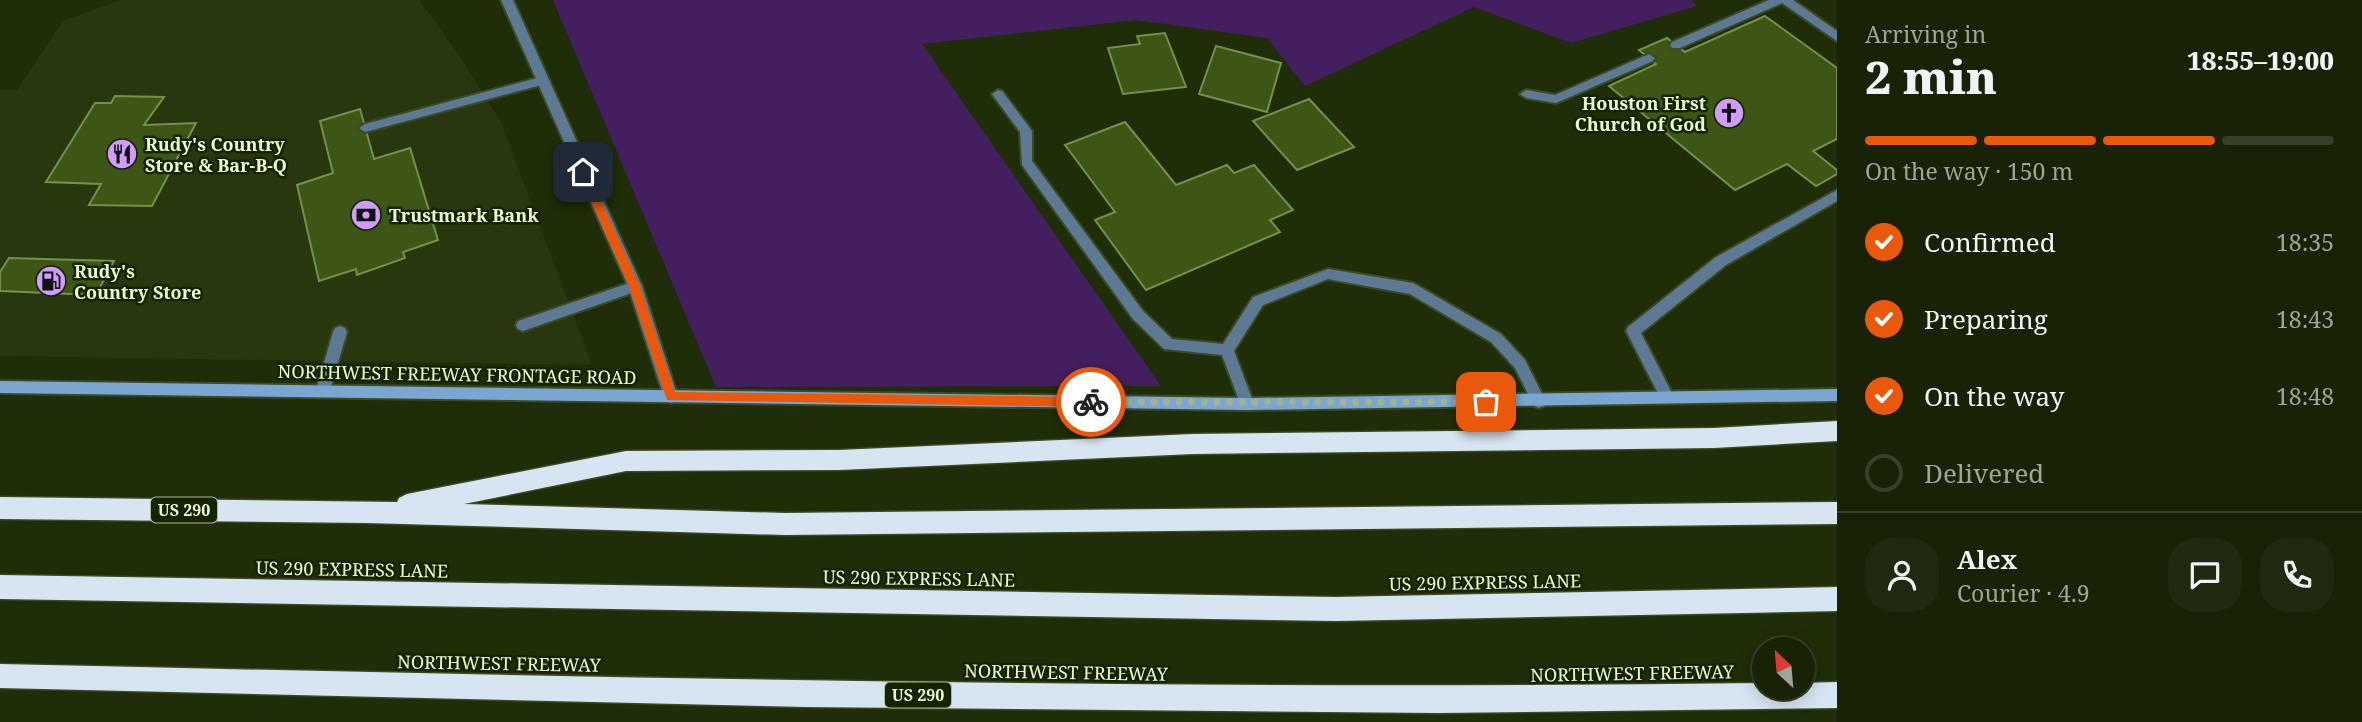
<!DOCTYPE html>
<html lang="en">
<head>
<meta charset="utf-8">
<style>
  :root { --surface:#172206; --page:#202a10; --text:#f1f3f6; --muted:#9ea49b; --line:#363f28; --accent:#ea580c }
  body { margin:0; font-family:"Noto Serif",serif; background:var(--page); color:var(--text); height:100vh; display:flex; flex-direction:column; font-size:26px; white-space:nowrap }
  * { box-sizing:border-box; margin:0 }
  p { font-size:23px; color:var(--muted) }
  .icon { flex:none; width:38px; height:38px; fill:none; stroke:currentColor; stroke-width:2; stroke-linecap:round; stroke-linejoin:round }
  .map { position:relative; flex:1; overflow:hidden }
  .sheet { display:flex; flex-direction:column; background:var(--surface); width:525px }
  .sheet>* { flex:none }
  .needle { width:46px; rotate:334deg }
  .tools { position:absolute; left:1752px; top:637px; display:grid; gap:14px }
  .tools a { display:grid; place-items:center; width:63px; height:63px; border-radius:50%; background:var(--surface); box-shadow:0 4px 18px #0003,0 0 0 2px var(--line); font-size:35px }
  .pin { position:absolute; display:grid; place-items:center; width:60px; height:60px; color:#fff; margin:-30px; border-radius:14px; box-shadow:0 4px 10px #0006 }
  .courier { position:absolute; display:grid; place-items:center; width:70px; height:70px; margin:-35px; border:5px solid #ea580c; border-radius:50%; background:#fff; color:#222; box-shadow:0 2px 9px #0007 }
  .overview em { font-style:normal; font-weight:800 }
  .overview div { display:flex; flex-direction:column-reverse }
  .overview { display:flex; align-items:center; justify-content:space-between; height:119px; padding:0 28px }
  h1 { font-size:46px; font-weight:800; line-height:52px }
  .bar { display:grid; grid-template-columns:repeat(4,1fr); gap:10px 7px; align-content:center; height:84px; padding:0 28px }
  .bar i { height:9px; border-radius:5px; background:var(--line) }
  .bar .selected { background:var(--accent) }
  .bar p { grid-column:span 4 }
  .line { display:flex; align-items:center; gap:18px; padding:0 28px; border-top:2px solid var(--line) }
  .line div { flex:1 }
  .round { display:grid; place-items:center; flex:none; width:74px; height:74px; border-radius:28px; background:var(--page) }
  ol { padding:0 28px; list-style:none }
  li { display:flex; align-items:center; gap:21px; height:77px }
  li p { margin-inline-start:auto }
  li .icon { padding:7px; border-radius:50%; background:var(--accent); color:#fff; stroke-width:4 }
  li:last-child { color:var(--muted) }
  li i { width:38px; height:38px; border:4px solid var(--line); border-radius:50% }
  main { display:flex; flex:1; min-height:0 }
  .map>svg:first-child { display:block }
  .built { fill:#28370e }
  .green { fill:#441f5f }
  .building { fill:#3d5515; stroke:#74904b; stroke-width:2 }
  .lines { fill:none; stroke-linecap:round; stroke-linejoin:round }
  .service-casing { stroke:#3b4a25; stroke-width:4 }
  .tertiary-casing { stroke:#3b4a25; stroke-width:4 }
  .secondary-casing { stroke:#3b4a25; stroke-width:4 }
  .motorway-casing { stroke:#3b4a25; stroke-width:3 }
  .service { fill:#5d7993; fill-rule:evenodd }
  .tertiary { fill:#5d7993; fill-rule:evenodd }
  .secondary { fill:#7aa6d1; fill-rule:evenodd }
  .motorway { fill:#d7e5f2; fill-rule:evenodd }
  .route { fill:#ea580c }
  .done { stroke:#a3b38f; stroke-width:7; stroke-dasharray:0 12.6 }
  .labels { text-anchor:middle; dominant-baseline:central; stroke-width:5; stroke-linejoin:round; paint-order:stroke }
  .shield { fill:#162300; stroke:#aaba96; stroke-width:2 }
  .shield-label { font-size:16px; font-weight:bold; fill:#eafbd7 }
  .poi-label { font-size:18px; font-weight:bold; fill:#eafbd7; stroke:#162300; text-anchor:start }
  .street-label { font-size:18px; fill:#eafbd7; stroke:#162300 }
</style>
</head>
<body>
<main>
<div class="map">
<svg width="1837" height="722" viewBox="0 0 1837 722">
  <rect width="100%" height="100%" fill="#1f2d08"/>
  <polygon class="built" points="120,0 419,0 459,55 501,122 592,365 0,356 0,90 17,90 63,21"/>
  <polygon class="green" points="553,0 1692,0 1697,6 1571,43 1474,7 1305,86 1267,38 1136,20 922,44 1161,386 716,387"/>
  <g class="building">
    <polygon points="1765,16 1837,68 1837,139 1813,151 1837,170 1837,174 1816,186 1787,164 1735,190 1609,86 1656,64 1639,50 1667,38 1685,52"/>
    <polygon points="1165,33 1186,87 1123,94 1108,48 1140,44 1137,36"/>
    <polygon points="1216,46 1281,63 1267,112 1199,94"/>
    <polygon points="115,96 164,97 144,125 196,123 152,206 89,205 101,184 46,182 95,103 111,103"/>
    <polygon points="1309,99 1354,147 1297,170 1253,121"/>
    <polygon points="360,109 374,159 410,148 438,240 403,252 405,258 357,275 356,269 319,281 297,185 333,173 320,121"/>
    <polygon points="1125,122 1176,185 1227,165 1234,173 1254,165 1293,210 1270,220 1280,232 1146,290 1095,220 1115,212 1065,145"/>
    <polygon points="9,258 114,261 96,295 0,291 0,272"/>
  </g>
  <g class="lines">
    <g class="service-casing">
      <g id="service">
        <polygon points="1769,0 1793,0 1837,31 1837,41 1782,3 1680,48 1672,48 1670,45 1672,42"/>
        <polygon points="1649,54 1655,58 1653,61 1556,103 1526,98 1520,94 1526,90 1555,95"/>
        <polygon points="541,77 545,78 545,84 365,132 359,128 365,124"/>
        <polygon points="998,90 1002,91 1032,131 1032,161 1143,311 1172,339 1223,344 1253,297 1328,269 1413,283 1501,334 1525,360 1546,402 1544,406 1539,408 1534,406 1515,368 1491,342 1410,294 1328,279 1263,305 1234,351 1254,404 1252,408 1247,410 1242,408 1222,355 1164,349 1133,319 1022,165 1020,132 992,94"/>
        <polygon points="1837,190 1837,201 1726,265 1641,333 1674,397 1672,401 1667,403 1662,401 1626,331 1628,327 1716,257"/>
        <polygon points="635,281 640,282 642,286 640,290 523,331 518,329 516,325 518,321"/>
        <polygon points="340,326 345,328 347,332 330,390 328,394 323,396 318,394 316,390 333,332 335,328"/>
      </g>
    </g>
    <g class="tertiary-casing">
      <polygon id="tertiary" points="501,0 513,0 642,286 678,397 676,401 671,403 666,401 664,397 628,286"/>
    </g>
    <g class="secondary-casing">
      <polygon id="secondary" points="0,381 1247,398 1837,389 1837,401 1247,410 0,393"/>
    </g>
    <g class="motorway-casing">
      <g id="motorway">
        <polygon points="1837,421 1837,441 1714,448 1193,454 839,470 626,471 464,504 785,513 1837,502 1837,524 785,535 367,523 0,519 0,497 397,502 399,498 407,494 626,451 839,450 1193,434 1714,428"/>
        <polygon points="0,575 1336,597 1837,587 1837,611 1336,621 0,599"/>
        <path d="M0,664C588,677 1176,691 1764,683V688H1802V683L1837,682V708L1438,713L806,707L0,688Z"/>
      </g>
    </g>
    <use href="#service" class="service"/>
    <use href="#tertiary" class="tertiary"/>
    <use href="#secondary" class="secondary"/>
    <use href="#motorway" class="motorway"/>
  </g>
  <polygon class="route" points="583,168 588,172 640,286 675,392 1091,397 1097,402 1091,407 667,400 629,286 578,172"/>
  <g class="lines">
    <polyline class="done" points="1091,402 1486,402"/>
  </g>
  <defs>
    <g id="church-disc" transform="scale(1.575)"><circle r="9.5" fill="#d09dfe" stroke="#162300"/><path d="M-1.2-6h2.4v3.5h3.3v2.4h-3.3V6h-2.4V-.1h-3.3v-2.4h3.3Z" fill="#111"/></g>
    <g id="restaurant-disc" transform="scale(1.575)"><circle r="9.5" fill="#d09dfe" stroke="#162300"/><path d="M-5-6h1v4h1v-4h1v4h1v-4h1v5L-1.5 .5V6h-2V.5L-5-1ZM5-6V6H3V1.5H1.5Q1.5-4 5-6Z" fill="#111"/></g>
    <g id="bank-disc" transform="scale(1.575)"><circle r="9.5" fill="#d09dfe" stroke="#162300"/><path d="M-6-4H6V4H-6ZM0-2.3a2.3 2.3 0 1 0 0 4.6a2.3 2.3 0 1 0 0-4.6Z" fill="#111"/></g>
    <g id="fuel-disc" transform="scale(1.575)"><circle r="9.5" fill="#d09dfe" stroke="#162300"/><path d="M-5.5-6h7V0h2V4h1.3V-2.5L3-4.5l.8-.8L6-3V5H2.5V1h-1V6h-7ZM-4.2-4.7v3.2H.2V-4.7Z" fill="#111"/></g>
  </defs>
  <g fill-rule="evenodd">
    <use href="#church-disc" x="1729" y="113"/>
    <use href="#restaurant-disc" x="122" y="154"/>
    <use href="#bank-disc" x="366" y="215"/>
    <use href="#fuel-disc" x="51" y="281"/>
  </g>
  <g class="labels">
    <g class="shield">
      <rect x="151" y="497.5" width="66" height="25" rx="5"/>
      <rect x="885" y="682.5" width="66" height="25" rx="5"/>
    </g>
    <g class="shield-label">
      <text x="184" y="510">US 290</text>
      <text x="918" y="695">US 290</text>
    </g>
    <g class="poi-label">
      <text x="1706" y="103" text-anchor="end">Houston First<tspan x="1706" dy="21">Church of God</tspan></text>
      <text x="145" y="144">Rudy's Country<tspan x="145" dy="21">Store &amp; Bar-B-Q</tspan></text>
      <text x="389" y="215">Trustmark Bank</text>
      <text x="74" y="271">Rudy's<tspan x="74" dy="21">Country Store</tspan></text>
    </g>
    <g class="street-label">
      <text transform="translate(457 374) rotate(1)">NORTHWEST FREEWAY FRONTAGE ROAD</text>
      <text transform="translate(352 569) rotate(1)">US 290 EXPRESS LANE</text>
      <text transform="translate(919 578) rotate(1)">US 290 EXPRESS LANE</text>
      <text transform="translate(1485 582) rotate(-1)">US 290 EXPRESS LANE</text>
      <text transform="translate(499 663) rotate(1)">NORTHWEST FREEWAY</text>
      <text transform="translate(1066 672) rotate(1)">NORTHWEST FREEWAY</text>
      <text transform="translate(1632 673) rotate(-1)">NORTHWEST FREEWAY</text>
    </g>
  </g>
</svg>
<div class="tools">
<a><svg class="needle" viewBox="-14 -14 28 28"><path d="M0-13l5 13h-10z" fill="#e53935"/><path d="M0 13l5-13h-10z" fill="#9ea49b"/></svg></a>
</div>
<div class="pin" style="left:1486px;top:402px;background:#ea580c"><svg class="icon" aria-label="bag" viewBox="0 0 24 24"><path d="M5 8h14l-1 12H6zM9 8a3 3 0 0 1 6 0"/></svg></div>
<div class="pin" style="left:583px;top:172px;background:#1f2937"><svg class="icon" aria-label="home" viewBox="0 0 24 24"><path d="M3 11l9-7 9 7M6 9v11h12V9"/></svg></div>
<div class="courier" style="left:1091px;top:402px"><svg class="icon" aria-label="bike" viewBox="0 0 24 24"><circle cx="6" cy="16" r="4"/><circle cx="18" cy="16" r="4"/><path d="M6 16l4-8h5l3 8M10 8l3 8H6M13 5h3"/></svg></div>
</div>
<section class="sheet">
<div class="overview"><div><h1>2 min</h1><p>Arriving in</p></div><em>18:55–19:00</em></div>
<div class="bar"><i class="selected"></i><i class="selected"></i><i class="selected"></i><i></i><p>On the way · 150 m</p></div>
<ol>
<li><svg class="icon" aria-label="check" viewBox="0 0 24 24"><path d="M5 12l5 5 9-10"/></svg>Confirmed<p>18:35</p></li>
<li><svg class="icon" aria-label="check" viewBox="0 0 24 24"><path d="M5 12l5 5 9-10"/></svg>Preparing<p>18:43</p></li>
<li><svg class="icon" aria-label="check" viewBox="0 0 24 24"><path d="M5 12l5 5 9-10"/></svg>On the way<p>18:48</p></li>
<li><i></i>Delivered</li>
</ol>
<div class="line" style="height:126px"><a class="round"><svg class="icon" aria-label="person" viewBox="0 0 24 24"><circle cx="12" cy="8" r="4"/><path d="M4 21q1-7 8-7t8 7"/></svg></a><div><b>Alex</b><p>Courier · 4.9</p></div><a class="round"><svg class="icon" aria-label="chat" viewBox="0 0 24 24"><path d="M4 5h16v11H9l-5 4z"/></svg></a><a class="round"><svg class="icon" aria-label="phone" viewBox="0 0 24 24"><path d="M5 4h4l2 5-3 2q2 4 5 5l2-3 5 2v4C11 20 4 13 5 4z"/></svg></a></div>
</section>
</main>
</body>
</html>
